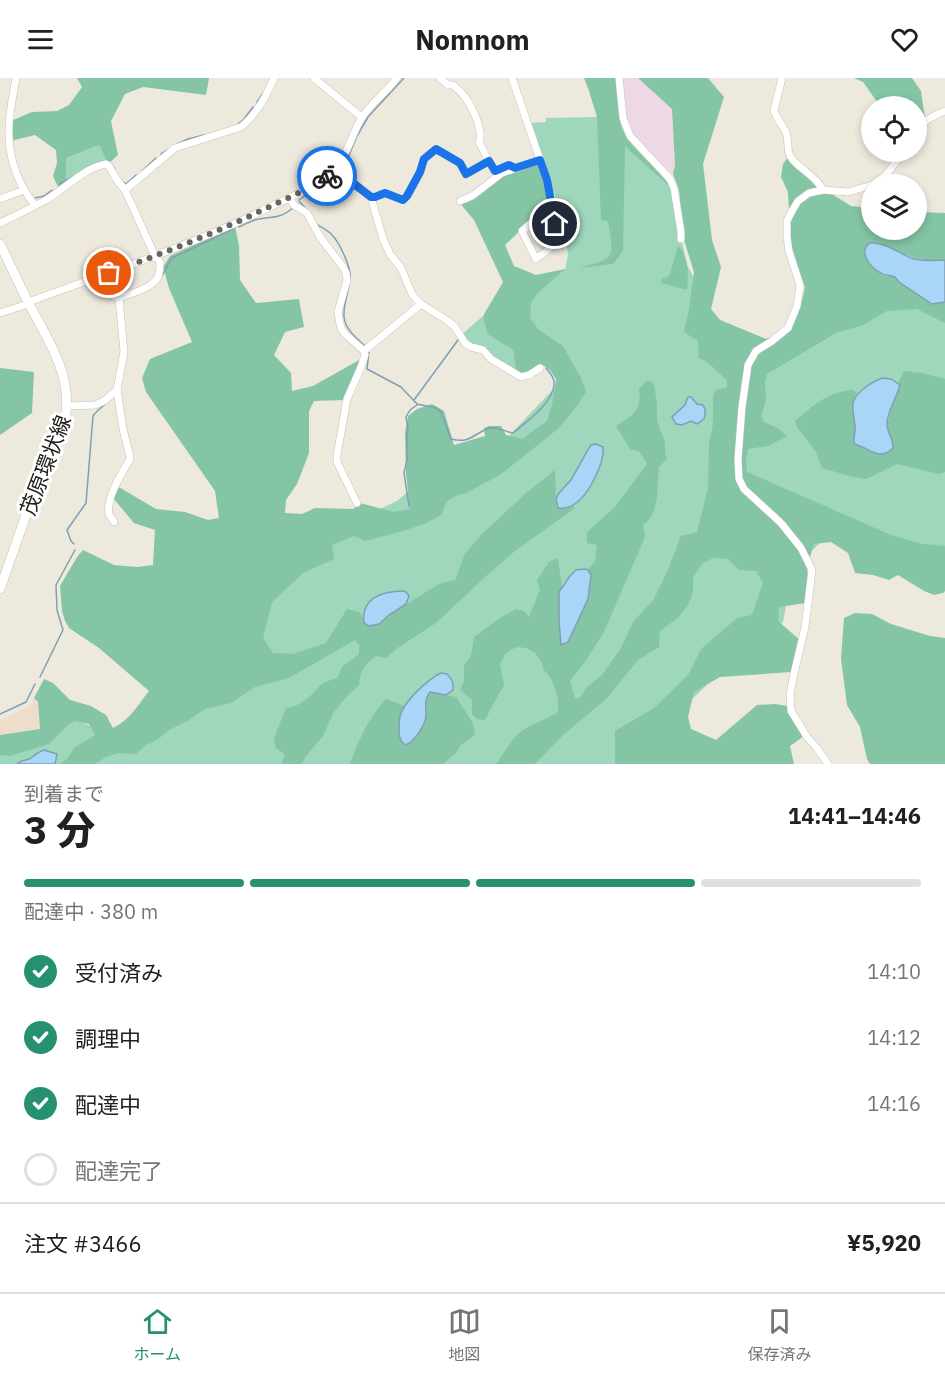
<!DOCTYPE html>
<html lang="ja">
<head>
<meta charset="utf-8">
<style>
  :root { --surface:#fff; --page:#f6f6f6; --text:#202124; --muted:#757577; --line:#e0e0e0; --accent:#269170 }
  body { margin:0; font-family:"IBM Plex Sans","Noto Sans JP",sans-serif; background:var(--page); color:var(--text); height:100vh; display:flex; flex-direction:column; font-size:22px; white-space:nowrap }
  * { box-sizing:border-box; margin:0 }
  p { font-size:20px; color:var(--muted) }
  .icon { flex:none; width:33px; height:33px; fill:none; stroke:currentColor; stroke-width:2; stroke-linecap:round; stroke-linejoin:round }
  .map { position:relative; height:686px; overflow:hidden }
  .side { display:flex; flex-direction:column; background:var(--surface); flex:1 }
  .side>* { flex:none }
  .buttons { position:absolute; left:861px; top:18px; display:grid; gap:12px }
  .buttons a { display:grid; place-items:center; width:66px; height:66px; border-radius:50%; background:var(--surface); box-shadow:0 3px 9px #0003; font-size:30px }
  .pin { position:absolute; display:grid; place-items:center; width:51px; height:51px; color:#fff; margin:-26px; border:3px solid #fff; border-radius:50%; box-shadow:0 2px 6px #0007 }
  .courier { position:absolute; display:grid; place-items:center; width:60px; height:60px; margin:-30px; border:4px solid #1a73e8; border-radius:50%; background:#fff; color:#222; box-shadow:0 2px 8px #0007 }
  .head em { font-style:normal; font-weight:800 }
  .head div { display:flex; flex-direction:column-reverse }
  .head { display:flex; align-items:center; justify-content:space-between; height:102px; padding:0 24px }
  h1 { font-size:39px; font-weight:800; line-height:45px }
  .bar { display:grid; grid-template-columns:repeat(4,1fr); gap:9px 6px; align-content:center; height:72px; padding:0 24px }
  .bar i { height:8px; border-radius:4px; background:var(--line) }
  .bar .on { background:var(--accent) }
  .bar p { grid-column:span 4 }
  .line { display:flex; align-items:center; gap:15px; padding:0 24px; border-top:2px solid var(--line) }
  .line div { flex:1 }
  ol { padding:0 24px; list-style:none }
  li { display:flex; align-items:center; gap:18px; height:66px }
  li p { margin-inline-start:auto }
  li .icon { padding:6px; border-radius:50%; background:var(--accent); color:#fff; stroke-width:4 }
  li:last-child { color:var(--muted) }
  li i { width:33px; height:33px; border:3px solid var(--line); border-radius:50% }
  header { display:flex; justify-content:space-between; align-items:center; height:78px; padding:0 24px; background:var(--surface); font-size:27px; font-weight:800 }
  .tabs { display:flex; justify-content:space-around; align-items:center; height:84px; border-top:2px solid var(--line); background:var(--surface); font-size:16px; color:var(--muted) }
  .tabs a { display:grid; justify-items:center; gap:3px }
  .tabs .on { color:var(--accent) }
  .map>svg:first-child { display:block }
  .commercial { fill:#eed8e6 }
  .industrial { fill:#edddca }
  .green { fill:#9ed7bb }
  .forest { fill:#84c5a5 }
  .water { fill:#a9d5f6; stroke:#809fb5; stroke-width:1.5 }
  .lines { fill:none; stroke-linecap:round; stroke-linejoin:round }
  .stream { stroke:#809fb5; stroke-width:1.5 }
  .minor-casing { stroke:#c5c2b7; stroke-width:8 }
  .major-casing { stroke:#c5c2b7; stroke-width:10 }
  .minor { stroke:#fff; stroke-width:7 }
  .major { stroke:#fff; stroke-width:9 }
  .done { stroke:#686660; stroke-width:6; stroke-dasharray:0 10.8 }
  .route { stroke:#1a73e8; stroke-width:8 }
  .labels { text-anchor:middle; dominant-baseline:central; stroke-width:6; stroke-linejoin:round; paint-order:stroke }
  .street-label { font-size:21px; fill:#21201c; stroke:#fff }
</style>
</head>
<body>
<header><svg class="icon" aria-label="menu" viewBox="0 0 24 24"><path d="M4 6h16M4 12h16M4 18h16"/></svg>Nomnom<svg class="icon" aria-label="heart" viewBox="0 0 24 24"><path d="M12 20l-8-8c-3-5 5-10 8-4 3-6 11-1 8 4z"/></svg></header>
<div class="map">
<svg width="945" height="686" viewBox="0 0 945 686">
  <rect width="100%" height="100%" fill="#ede9dd"/>
  <polygon class="commercial" points="623,0 638,0 672,31 675,87 673,96 663,88 635,61 627,43 625,34"/>
  <polygon class="industrial" points="34,620 38,623 40,651 0,657 0,642 30,628"/>
  <g class="green">
    <polygon points="597,39 670,109 687,187 711,231 720,242 766,261 790,253 945,175 945,495 833,453 793,490 783,544 746,578 719,595 689,624 634,686 0,686 0,667 40,654 64,636 123,663 260,501 358,441 397,423 441,385 503,364 563,301 503,211 565,191 568,177 567,169 558,153 555,118 530,45 546,44 546,40"/>
    <polygon points="99,67 108,86 66,105 65,80"/>
    <polygon points="483,238 487,256 513,272 516,293 470,268 461,257"/>
  </g>
  <g class="forest">
    <polygon points="77,0 209,0 206,17 143,9 125,16 111,43 118,77 108,86 99,67 66,80 66,105 58,109 53,98 57,85 56,72 35,57 11,63 11,43 32,34 57,33 69,27 82,9"/>
    <path d="M584,0H622C621,13 617,35 621,47C630,73 657,86 670,109L625,68L623,173L613,186L579,190C617,179 614,181 608,143L601,142L597,39L588,10Z"/>
    <path d="M638,0H708L724,19L703,86L712,162L721,189L711,231L720,242L766,261L791,253L803,219L805,209L791,173L788,114L781,99L783,86L788,79L819,108L851,128L871,130L872,152H916L917,134L945,135V182C917,183 914,181 889,169L871,188L883,197L895,199L899,204L932,226L945,224V245L917,231L887,233L861,248L836,255L767,296L765,305L766,322L761,338L764,344L779,351L787,358L768,368L748,371L746,383L747,394L891,457L922,466L945,468V513L943,515L934,517L924,513L898,497L889,502L873,497L855,495L848,475L831,464L814,466L807,489L808,500L806,525L779,529L778,543L801,563L791,594L720,599L694,614L688,639L691,651L716,662L757,627L775,626L788,628L804,658L790,668L794,686H615V653L654,630L688,597L701,571L737,540L752,537L763,505L756,493L739,492L728,481L713,480L703,485L693,499V514L688,527L679,539L660,553L659,569L638,582L606,621L562,658L535,686H496C503,677 508,667 516,658C527,646 545,643 558,634V620L554,608L550,599L544,592L541,583L535,575L526,570L518,569L510,572L505,576L500,587L504,607L487,638L484,642L477,641L472,636V622L460,612L464,603V588L471,578L474,559L503,538L516,531L524,533L529,539L540,512L537,502L549,484L558,480L562,510L559,517L561,566L571,556L588,521L591,497L588,492L595,483L597,467L587,465V454L615,429L647,386L640,374L630,371L616,348C633,337 642,333 639,311L647,302L654,306L657,327V343L665,364V375L667,381L659,389C657,404 660,439 643,446L645,459L603,556L586,582L570,603L575,620H580L587,609L602,597L621,570L633,544L654,521L667,494L681,458L697,454L708,410L709,366L713,345V318L716,312L727,309V302C715,293 713,286 699,280L698,263L684,254L689,231L694,194L684,162L679,112L673,96L675,87L672,31Z"/>
    <polygon points="854,0 912,0 921,13 925,41 917,50 916,28 880,28 863,4"/>
    <path d="M538,86L548,119L547,127L505,167L514,188L536,197L565,191L539,214L531,224L530,240L539,252L563,268L581,300L586,314L577,328L559,350L500,397L466,415L456,418L447,423L441,437L424,446L403,453L365,463L354,458L332,467L334,481L303,495L272,524L263,560L273,575L293,576L326,565L347,531L359,534L363,539L365,545L379,546L389,537L439,506L455,502L465,476L482,456L525,416L555,392L556,428L564,431L573,428L575,430L515,473L485,499L436,545L396,571L386,580L376,578C365,586 360,593 359,607L348,617L333,635L323,658L306,678L302,686H281L285,677L276,670L274,660L286,630C303,627 308,620 319,609C323,604 331,602 337,600L342,589L359,576V567L355,562L289,600L255,609L231,625L205,631L189,642L169,652L157,662L146,667L136,676L118,675L106,679L95,686H59L67,681L74,670L95,657L89,646L75,643L69,646L49,666L10,678L0,677V657L40,651L38,624L34,620L44,601L53,605L70,622L91,628L106,637L113,650C130,642 138,627 149,613L99,570L69,550L65,543L62,533L60,508L77,479L83,472L114,487L137,489L153,487L155,452L134,445L113,420L117,408L156,431L185,434L208,442L219,440L215,413L146,314L142,300L150,281L192,264L169,210L163,189L170,178L235,148L239,168L240,202L256,225L299,221L304,249L285,254L274,277L291,295L292,313L313,308L361,281L345,322L314,323L309,333V375L297,406L286,422L285,435L302,436L315,430L353,431L360,425L394,434L410,431L406,396L405,354L408,338L417,331L432,326L444,333L454,367L485,358L484,350L489,348H501L506,357L522,361L547,343L552,327L556,301L550,292L543,287L520,297L516,293L513,272L487,256L483,238L503,204L474,142L459,124L507,96Z"/>
    <path d="M678,168C690,180 688,197 687,212L661,205L662,201L667,199L670,196Z"/>
    <polygon points="0,290 34,294 32,335 0,357"/>
    <path d="M904,293L922,295L945,301V394L939,396L897,386L866,401L853,399L822,390L816,374L797,349L795,343C814,327 827,314 853,312L857,315C851,324 853,339 856,349L854,355V365L860,367L887,349L893,324L900,308L898,305Z"/>
    <polygon points="855,535 872,536 891,546 930,558 945,560 945,686 870,686 867,681 860,649 847,627 841,581 844,540"/>
    <path d="M430,614L456,619L473,645L475,657L461,667L456,675L443,686H350C359,661 368,641 386,621L405,628C398,638 397,654 402,665L416,659C419,653 424,646 426,640C428,630 423,624 430,614Z"/>
  </g>
  <g class="water">
    <path d="M870,165C885,164 897,174 911,180C921,184 934,182 945,182V224L932,226L899,204L895,199C890,197 885,198 881,195C871,190 857,174 870,165Z"/>
    <path d="M883,300L891,301L900,307C897,319 887,334 887,346C887,355 894,361 893,370C879,384 870,370 854,366C853,359 856,353 855,347C852,328 849,321 866,309C871,305 876,302 883,300Z"/>
    <path d="M688,319H691L697,326L703,327C706,332 706,336 704,341L697,346L691,343L682,347L676,346L672,339L685,327Z"/>
    <path d="M596,366L603,369C605,384 589,416 576,425C571,429 564,431 558,430L556,420L559,415L571,402L589,370L591,367Z"/>
    <polygon points="585,491 588,492 591,497 588,521 568,564 561,567 559,543 559,514 570,498 576,492"/>
    <path d="M403,513L406,514L409,518L406,526L389,537L379,546L369,548L364,545C361,520 382,513 403,513Z"/>
    <path d="M441,595L447,596C452,601 454,605 453,612L446,617L430,614C424,622 426,628 426,637C426,646 414,665 405,667C399,661 399,657 399,650C399,645 399,640 401,635C406,622 428,601 441,595Z"/>
    <path d="M44,672L57,676L55,686H17C21,682 24,683 29,681C34,678 38,674 44,672Z"/>
  </g>
  <g class="lines">
    <g class="stream">
      <polyline points="257,24 263,15"/>
      <polyline points="238,46 244,41 253,29"/>
      <polyline points="175,67 188,61 204,57"/>
      <polyline points="161,76 169,71"/>
      <polyline points="100,84 107,83 110,85 115,91"/>
      <polyline points="341,91 345,87 357,58 368,39 404,0"/>
      <polyline points="142,93 156,80"/>
      <polyline points="121,103 126,106 136,97"/>
      <polyline points="60,106 74,98"/>
      <polyline points="35,120 44,118 52,112"/>
      <polyline points="299,122 336,97"/>
      <polyline points="299,123 309,134"/>
      <path d="M316,146C321,149 328,152 332,157C340,165 352,191 350,202"/>
      <path d="M239,149C246,146 252,142 259,141C275,138 279,141 293,130"/>
      <path d="M158,204C164,197 166,188 172,180L233,151"/>
      <path d="M349,207C343,238 337,244 364,267"/>
      <path d="M369,274L367,291L401,309L417,326L436,330L441,334L451,361C470,366 473,356 489,350C497,348 505,354 513,355C526,344 553,325 554,307C555,300 550,295 546,290"/>
      <polyline points="414,322 458,262"/>
      <polyline points="409,428 404,395 407,382 407,356 408,351 406,339 410,332 417,327"/>
      <path d="M74,466L71,463L67,452L86,425L93,338C98,331 105,327 111,321"/>
      <polyline points="40,599 63,552 57,532 56,507 75,472"/>
      <polyline points="0,636 26,624 35,606"/>
    </g>
    <g class="minor-casing">
      <g id="minor">
        <path d="M16,0C13,18 8,38 9,57C9,82 19,108 35,127"/>
        <polyline points="314,0 359,37 362,39"/>
        <path d="M440,0L448,7H453C457,10 461,14 464,18C472,28 484,53 479,64L494,93L509,87L515,90"/>
        <polyline points="512,0 547,102 558,164 536,181 522,153 552,127"/>
        <polyline points="619,0 623,40 630,58 670,101 674,110 681,154 681,161"/>
        <path d="M782,0L774,32C776,42 785,48 787,58C789,66 786,74 792,81C802,93 815,97 823,112"/>
        <path d="M916,52C925,42 933,38 945,33"/>
        <polyline points="335,91 371,119 375,119 385,115 403,122 407,118 420,95 424,81 436,71 460,85 466,96 489,83"/>
        <polyline points="873,106 887,96 903,74"/>
        <path d="M125,112L175,70L241,49C257,36 266,18 274,0"/>
        <polyline points="371,119 383,161 390,176 401,190 412,216 416,221 421,226 448,243 455,249 465,265 471,269 483,272 491,281 521,299 529,297 540,290"/>
        <polyline points="289,120 294,127 307,135 320,159 343,189 346,195 347,202 338,234 339,241 341,250 345,256 364,273"/>
        <polyline points="0,121 24,112"/>
        <polyline points="460,123 472,118 502,95 540,82"/>
        <path d="M0,145C15,138 31,130 46,122C66,110 82,91 106,86L109,88L117,102L125,112L155,178L160,184C160,188 160,195 158,199C152,211 131,215 119,220"/>
        <path d="M0,235L25,227L28,224C110,194 193,167 270,129C292,118 315,110 333,93C347,79 351,58 361,41C370,25 387,14 397,0"/>
        <polyline points="67,328 95,327 104,323 117,312 124,274 119,220 93,211 87,202"/>
        <polyline points="357,425 337,384 337,377 347,321 361,289 365,277 364,273 421,226"/>
        <path d="M114,444C113,441 110,439 109,436C106,419 122,395 130,381V379L123,351L117,312"/>
        <polyline points="828,686 817,670 807,659 791,633 790,617 793,600 805,549 812,492 801,470 781,445 744,411 739,401 738,381 742,329 748,287 756,273 772,263 788,250 797,228 800,207 789,173 787,159 787,143 792,133 798,123 809,115 823,112 848,114 872,107"/>
      </g>
    </g>
    <g class="major-casing">
      <path id="major" d="M0,166C10,186 19,206 29,226C47,260 71,295 66,335L25,440L0,511"/>
    </g>
    <use href="#minor" class="minor"/>
    <use href="#major" class="major"/>
  </g>
  <g class="lines">
    <path class="done" d="M109,195C164,175 218,154 271,128C290,119 310,111 327,98"/>
    <polyline class="route" points="327,98 335,91 371,119 375,119 385,115 403,122 407,118 420,94 424,81 436,71 460,85 466,96 489,83 495,93 509,87 515,90 540,82 547,102 555,146"/>
  </g>
  <g class="labels">
    <g class="street-label">
      <text transform="translate(45 387) rotate(-69)">茂原環状線</text>
    </g>
  </g>
</svg>
<div class="buttons">
<a><svg class="icon" aria-label="locate" viewBox="0 0 24 24"><circle cx="12" cy="12" r="6"/><path d="M12 2v4M12 18v4M2 12h4M18 12h4"/></svg></a>
<a><svg class="icon" aria-label="layers" viewBox="0 0 24 24"><path d="M12 4l9 5-9 5-9-5zM3 14l9 5 9-5"/></svg></a>
</div>
<div class="pin" style="left:109px;top:195px;background:#ea580c"><svg class="icon" aria-label="bag" viewBox="0 0 24 24"><path d="M5 8h14l-1 12H6zM9 8a3 3 0 0 1 6 0"/></svg></div>
<div class="pin" style="left:555px;top:146px;background:#1f2937"><svg class="icon" aria-label="home" viewBox="0 0 24 24"><path d="M3 11l9-7 9 7M6 9v11h12V9"/></svg></div>
<div class="courier" style="left:327px;top:98px"><svg class="icon" aria-label="bike" viewBox="0 0 24 24"><circle cx="6" cy="16" r="4"/><circle cx="18" cy="16" r="4"/><path d="M6 16l4-8h5l3 8M10 8l3 8H6M13 5h3"/></svg></div>
</div>
<section class="side">
<div class="head"><div><h1>3 分</h1><p>到着まで</p></div><em>14:41–14:46</em></div>
<div class="bar"><i class="on"></i><i class="on"></i><i class="on"></i><i></i><p>配達中 · 380 m</p></div>
<ol>
<li><svg class="icon" aria-label="check" viewBox="0 0 24 24"><path d="M5 12l5 5 9-10"/></svg>受付済み<p>14:10</p></li>
<li><svg class="icon" aria-label="check" viewBox="0 0 24 24"><path d="M5 12l5 5 9-10"/></svg>調理中<p>14:12</p></li>
<li><svg class="icon" aria-label="check" viewBox="0 0 24 24"><path d="M5 12l5 5 9-10"/></svg>配達中<p>14:16</p></li>
<li><i></i>配達完了</li>
</ol>
<div class="line" style="height:78px"><div>注文 #3466</div><b>¥5,920</b></div>
</section>
<nav class="tabs">
<a class="on"><svg class="icon" aria-label="home" viewBox="0 0 24 24"><path d="M3 11l9-7 9 7M6 9v11h12V9"/></svg>ホーム</a>
<a><svg class="icon" aria-label="map" viewBox="0 0 24 24"><path d="M3 6l6-2 6 2 6-2v14l-6 2-6-2-6 2zM9 4v14M15 6v14"/></svg>地図</a>
<a><svg class="icon" aria-label="saved" viewBox="0 0 24 24"><path d="M7 4h10v16l-5-4-5 4z"/></svg>保存済み</a>
</nav>
</body>
</html>
